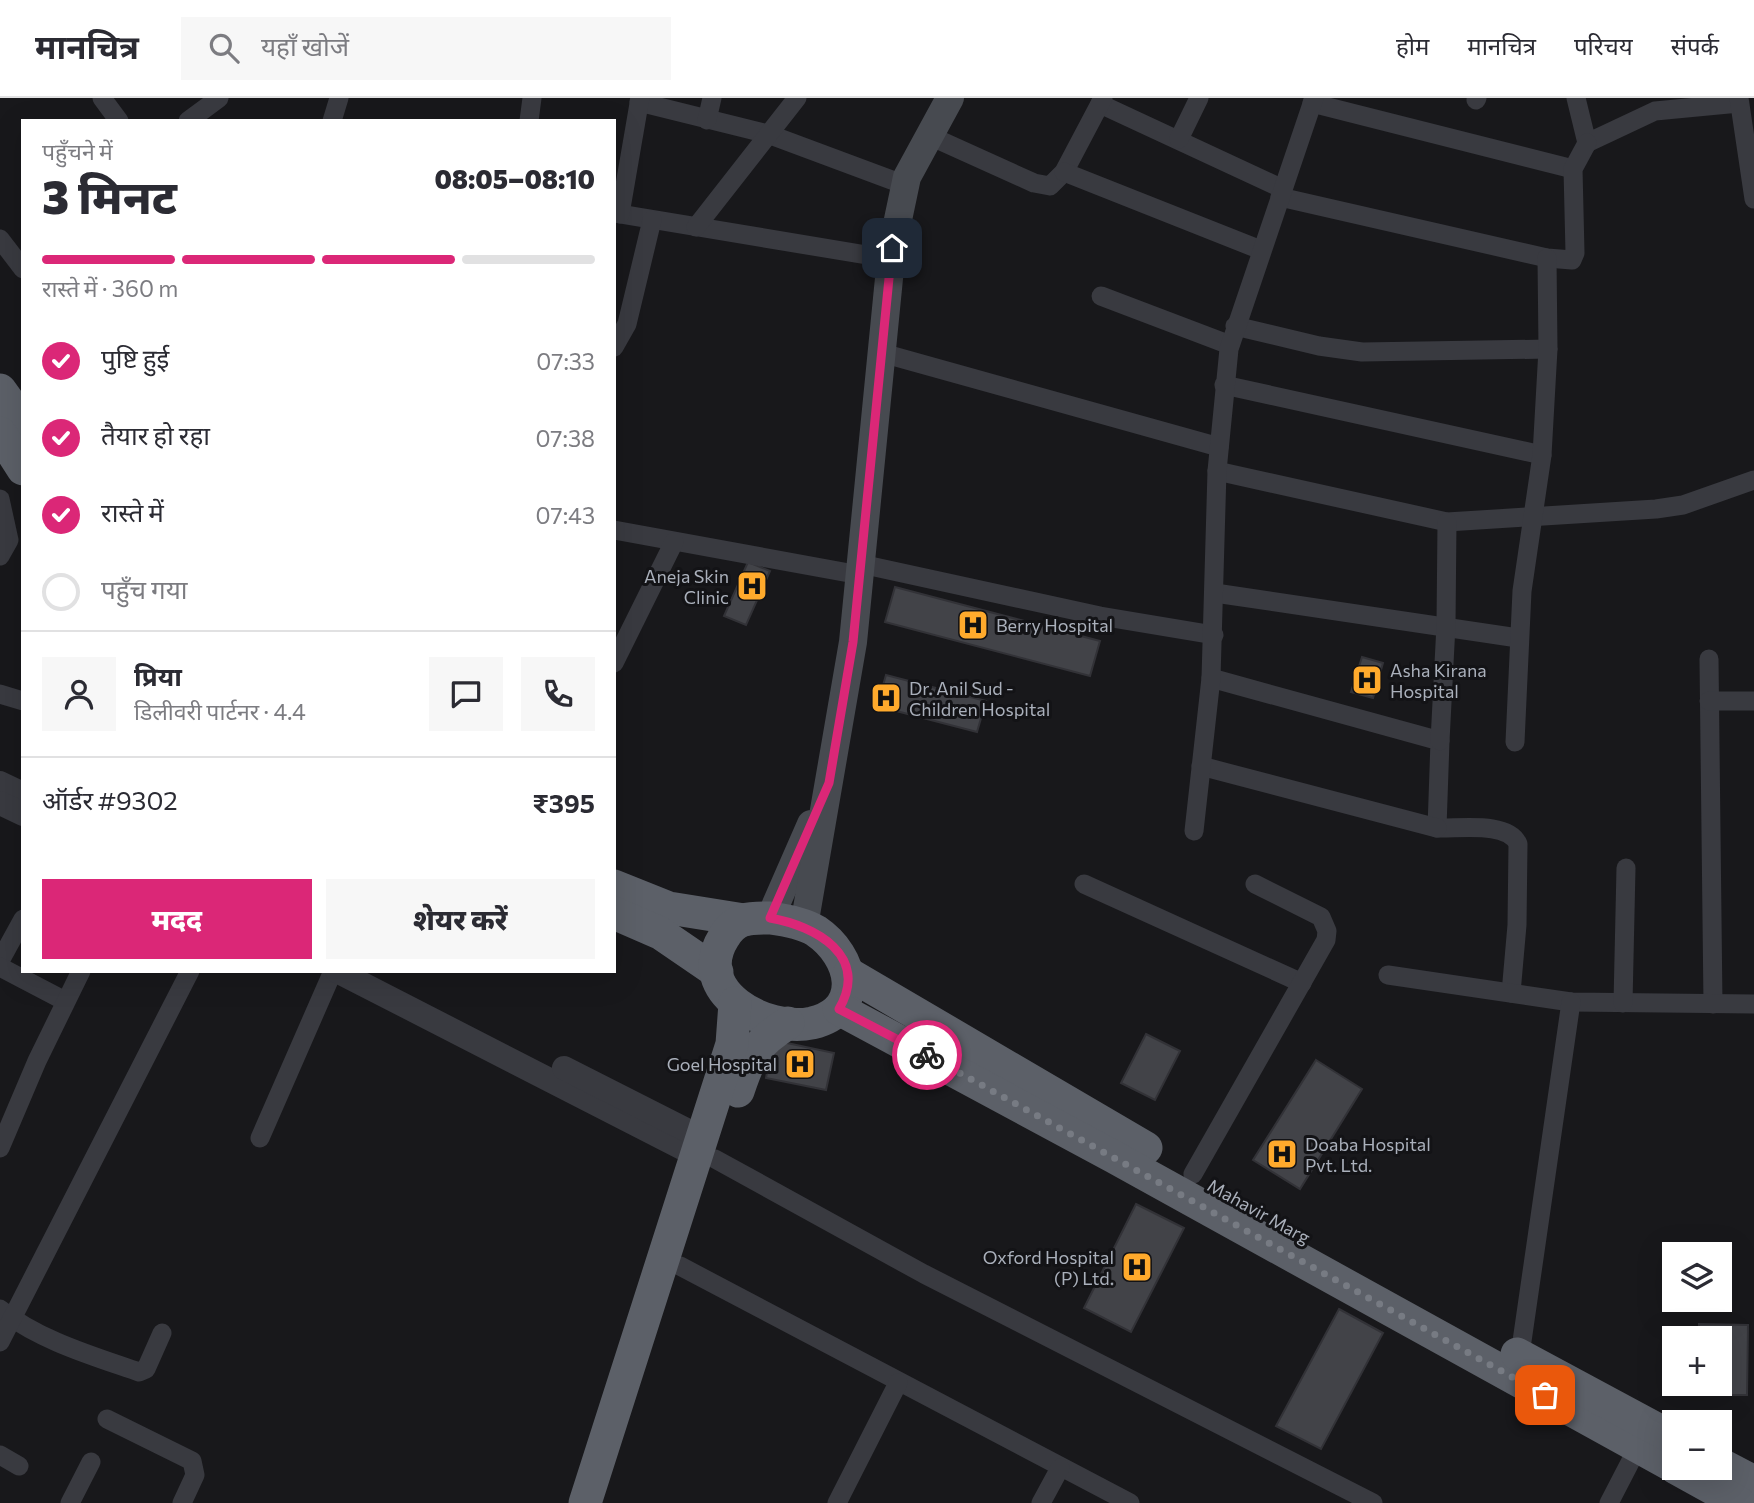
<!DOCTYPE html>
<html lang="hi">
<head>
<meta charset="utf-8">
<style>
  :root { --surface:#fff; --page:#f7f7f7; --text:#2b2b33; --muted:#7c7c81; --line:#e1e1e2; --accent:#db2777 }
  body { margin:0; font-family:Commissioner,"Noto Sans Devanagari",sans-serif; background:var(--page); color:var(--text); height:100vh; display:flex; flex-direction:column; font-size:26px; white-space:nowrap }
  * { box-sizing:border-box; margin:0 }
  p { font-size:23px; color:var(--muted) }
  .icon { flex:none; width:38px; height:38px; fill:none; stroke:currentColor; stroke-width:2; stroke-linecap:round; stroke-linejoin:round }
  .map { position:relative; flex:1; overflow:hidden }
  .details { position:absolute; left:21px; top:21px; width:595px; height:854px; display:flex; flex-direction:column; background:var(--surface); border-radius:0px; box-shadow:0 7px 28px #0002 }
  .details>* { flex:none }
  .buttons { position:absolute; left:1662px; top:1144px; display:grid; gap:14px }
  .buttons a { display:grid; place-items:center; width:70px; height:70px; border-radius:0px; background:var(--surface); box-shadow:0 7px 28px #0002; font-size:35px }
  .pin { position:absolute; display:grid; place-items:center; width:60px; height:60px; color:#fff; margin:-30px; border-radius:14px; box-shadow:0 4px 10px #0006 }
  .courier { position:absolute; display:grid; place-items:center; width:70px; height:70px; margin:-35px; border:5px solid #db2777; border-radius:50%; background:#fff; color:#222; box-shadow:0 2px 9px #0007 }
  .headline em { font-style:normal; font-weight:800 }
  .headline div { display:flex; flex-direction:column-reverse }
  .headline { display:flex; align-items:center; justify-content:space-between; height:119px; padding:0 21px }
  h1 { font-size:46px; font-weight:800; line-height:52px }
  .bar { display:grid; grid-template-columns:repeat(4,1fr); gap:10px 7px; align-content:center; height:84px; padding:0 21px }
  .bar i { height:9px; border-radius:5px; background:var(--line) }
  .bar .selected { background:var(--accent) }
  .bar p { grid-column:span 4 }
  .line { display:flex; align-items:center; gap:18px; padding:0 21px; border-top:2px solid var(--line) }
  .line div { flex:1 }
  .round { display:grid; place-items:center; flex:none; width:74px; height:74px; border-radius:0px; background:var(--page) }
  ol { padding:0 21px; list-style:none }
  li { display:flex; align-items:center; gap:21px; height:77px }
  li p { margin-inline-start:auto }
  li .icon { padding:7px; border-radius:50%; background:var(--accent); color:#fff; stroke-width:4 }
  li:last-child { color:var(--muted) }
  li i { width:38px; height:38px; border:4px solid var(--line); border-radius:50% }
  .primary-button { display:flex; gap:14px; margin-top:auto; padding:14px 21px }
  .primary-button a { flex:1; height:80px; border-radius:0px; background:var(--accent); color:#fff; font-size:28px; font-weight:800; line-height:80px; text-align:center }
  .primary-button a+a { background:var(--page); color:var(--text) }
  header { display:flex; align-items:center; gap:42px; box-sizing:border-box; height:98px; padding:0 35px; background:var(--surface); border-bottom:2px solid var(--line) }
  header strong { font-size:33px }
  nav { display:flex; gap:38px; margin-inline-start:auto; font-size:24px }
  .search { width:490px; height:63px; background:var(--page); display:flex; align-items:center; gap:18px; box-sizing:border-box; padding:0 24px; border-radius:0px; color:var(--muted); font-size:26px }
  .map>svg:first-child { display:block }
  .building { fill:#424348; stroke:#323237; stroke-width:2 }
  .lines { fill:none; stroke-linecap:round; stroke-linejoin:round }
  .minor { stroke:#393a40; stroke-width:19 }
  .tertiary { stroke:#393a40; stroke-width:24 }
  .secondary { stroke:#474a50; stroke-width:28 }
  .trunk { stroke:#5c6068; stroke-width:33 }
  .done { stroke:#777b83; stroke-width:7; stroke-dasharray:0 12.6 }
  .route { stroke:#db2777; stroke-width:9 }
  .labels { text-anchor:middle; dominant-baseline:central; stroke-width:6; stroke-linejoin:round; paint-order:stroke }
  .poi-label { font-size:18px; fill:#aab0bb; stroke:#131316; text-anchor:start }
  .street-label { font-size:18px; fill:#aab0bb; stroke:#131316 }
</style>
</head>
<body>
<header>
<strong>मानचित्र</strong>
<div class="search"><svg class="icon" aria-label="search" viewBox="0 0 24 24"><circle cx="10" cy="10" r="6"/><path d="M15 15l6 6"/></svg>यहाँ खोजें</div>
<nav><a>होम</a><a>मानचित्र</a><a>परिचय</a><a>संपर्क</a></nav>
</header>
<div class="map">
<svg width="1754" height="1405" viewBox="0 0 1754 1405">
  <rect width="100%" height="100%" fill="#18181b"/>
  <g class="building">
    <polygon points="748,464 770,473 746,527 724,518"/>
    <polygon points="895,489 1100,543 1090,578 885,524"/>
    <polygon points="1362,559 1383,565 1373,600 1351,594"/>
    <polygon points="886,577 986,603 977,634 877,608"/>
    <polygon points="1146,936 1180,953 1155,1002 1121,985"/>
    <polygon points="773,942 834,955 826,992 766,980"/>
    <polygon points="1316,962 1362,991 1300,1091 1253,1062"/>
    <polygon points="1136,1106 1184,1130 1131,1234 1084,1210"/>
    <polygon points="1339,1211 1383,1235 1321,1351 1276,1328"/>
    <polygon points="1699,1226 1748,1227 1747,1297 1698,1297 1698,1286 1720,1286 1720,1241 1699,1241"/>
  </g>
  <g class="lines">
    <g class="minor">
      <polyline points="102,0 119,23"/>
      <polyline points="1576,0 1587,45 1655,13 1739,5"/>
      <polyline points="1739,0 1754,101"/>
      <polyline points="1476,2 1477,0"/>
      <polyline points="639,4 768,36 905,87"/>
      <polyline points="1312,5 1573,71"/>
      <polyline points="1100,6 1283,91"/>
      <polyline points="707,22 712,0"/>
      <polyline points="188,23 219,0"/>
      <polyline points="332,23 339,0"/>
      <polyline points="529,23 532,0"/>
      <polyline points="930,38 1034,85 1050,88 1064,74 1103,0"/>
      <polyline points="1179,41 1199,0"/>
      <polyline points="1064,74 1261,152"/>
      <polyline points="1280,99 1547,160 1572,162 1575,155 1573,71 1587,45"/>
      <polyline points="614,115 891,161"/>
      <polyline points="620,116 640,0"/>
      <polyline points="696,129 797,0"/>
      <polyline points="0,141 23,171"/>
      <polyline points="1101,198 1230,247"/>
      <polyline points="1235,228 1319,248 1362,254 1548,251"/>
      <polyline points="614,249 627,226 652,122"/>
      <polyline points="882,255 1219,349"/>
      <polyline points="1224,287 1542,357"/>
      <polyline points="1217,373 1447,424 1656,411 1683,407 1754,382"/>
      <polyline points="0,401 9,442 0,458"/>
      <polyline points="614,432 860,477"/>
      <polyline points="861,466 1100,518 1214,537"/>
      <polyline points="1215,495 1518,540"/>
      <polyline points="1709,561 1713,906"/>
      <polyline points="614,565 674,444"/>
      <path d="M1211,580L1440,643L1437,730C1459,731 1508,723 1518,746L1517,827L1511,895"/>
      <polyline points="0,596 23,603"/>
      <polyline points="1709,603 1754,603"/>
      <polyline points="1440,643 1446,527 1447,424"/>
      <polyline points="1515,644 1522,493 1542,357 1548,251 1547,160"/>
      <polyline points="1201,668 1437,730"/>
      <polyline points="1194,733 1211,580 1217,373 1229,251 1314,0"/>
      <polyline points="1084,786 1302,885"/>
      <polyline points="0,863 23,821"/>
      <polyline points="0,869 65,903"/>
      <polyline points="1388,877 1571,904 1754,906"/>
      <polyline points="1623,905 1626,770"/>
      <polyline points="260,1040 333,873"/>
      <polyline points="0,1050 37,963 81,873"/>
      <polyline points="715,1061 924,1176 1373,1405"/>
      <polyline points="1193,1076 1326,842 1327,833 1321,819 1255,786"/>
      <polyline points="680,1168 1130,1405"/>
      <path d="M0,1211C38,1242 93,1258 139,1274L146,1271L162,1235"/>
      <polyline points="0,1244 190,873"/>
      <polyline points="1520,1257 1571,904"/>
      <polyline points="107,1321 192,1363 195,1377 182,1405"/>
      <polyline points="0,1357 19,1368"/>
      <polyline points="70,1405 91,1364"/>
      <polyline points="837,1405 898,1285"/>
      <polyline points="1041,1405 1060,1370"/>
      <polyline points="1609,1405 1638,1349"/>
    </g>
    <g class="tertiary">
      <polyline points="0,685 23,696"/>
      <polyline points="0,705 23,716"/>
      <polyline points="337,873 696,1057"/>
      <polyline points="564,970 702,1040"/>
    </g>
    <g class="secondary">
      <polyline points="770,820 811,726"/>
      <polyline points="804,828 853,544 892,150 907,79 950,0"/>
    </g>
    <g class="trunk">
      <polyline points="0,292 23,324"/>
      <polyline points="0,335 23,371"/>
      <polyline points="614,788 669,810 744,822"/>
      <polyline points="614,815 660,835 717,874"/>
      <path d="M770,820C785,822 803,825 816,833C853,858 866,912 812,925C766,935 689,894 724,839C728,832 735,825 743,822C751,820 762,820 770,820Z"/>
      <polyline points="849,876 1146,1050"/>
      <polyline points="839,911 1114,1059 1675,1369"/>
      <path d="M738,993C750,957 755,946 788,925"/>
      <polyline points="1517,1256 1675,1341"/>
      <polyline points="1720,1366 1754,1384"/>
      <polyline points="1676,1370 1739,1405"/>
      <polyline points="585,1405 732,946 735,905"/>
    </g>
  </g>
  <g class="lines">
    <polyline class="done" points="927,957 1545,1297"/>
    <path class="route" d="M892,150L853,544L829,685L770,820C816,828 870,858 839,911L927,957"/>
  </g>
  <defs>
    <g id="hospital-square" transform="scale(1.575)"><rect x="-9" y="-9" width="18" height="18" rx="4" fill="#ffaa2c" stroke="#131316"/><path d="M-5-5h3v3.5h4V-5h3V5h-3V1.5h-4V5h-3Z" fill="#111"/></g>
  </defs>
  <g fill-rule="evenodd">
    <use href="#hospital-square" x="752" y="488"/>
    <use href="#hospital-square" x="973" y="527"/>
    <use href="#hospital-square" x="1367" y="582"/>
    <use href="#hospital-square" x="886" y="600"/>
    <use href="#hospital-square" x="800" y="966"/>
    <use href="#hospital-square" x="1282" y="1056"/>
    <use href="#hospital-square" x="1137" y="1169"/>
  </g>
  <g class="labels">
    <g class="poi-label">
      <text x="729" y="478" text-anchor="end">Aneja Skin<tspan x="729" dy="21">Clinic</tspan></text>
      <text x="996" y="527">Berry Hospital</text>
      <text x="1390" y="572">Asha Kirana<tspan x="1390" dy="21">Hospital</tspan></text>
      <text x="909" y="590">Dr. Anil Sud -<tspan x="909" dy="21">Children Hospital</tspan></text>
      <text x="777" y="966" text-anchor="end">Goel Hospital</text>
      <text x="1305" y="1046">Doaba Hospital<tspan x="1305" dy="21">Pvt. Ltd.</tspan></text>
      <text x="1114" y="1159" text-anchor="end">Oxford Hospital<tspan x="1114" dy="21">(P) Ltd.</tspan></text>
    </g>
    <g class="street-label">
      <text transform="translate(1259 1113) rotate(29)">Mahavir Marg</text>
    </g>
  </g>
</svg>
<div class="buttons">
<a><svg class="icon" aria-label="layers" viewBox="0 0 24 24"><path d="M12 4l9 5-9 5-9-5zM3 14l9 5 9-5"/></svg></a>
<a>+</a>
<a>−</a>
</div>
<div class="pin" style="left:1545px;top:1297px;background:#ea580c"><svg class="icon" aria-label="bag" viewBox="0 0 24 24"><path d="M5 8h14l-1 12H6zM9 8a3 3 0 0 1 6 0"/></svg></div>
<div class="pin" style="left:892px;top:150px;background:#1f2937"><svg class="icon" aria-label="home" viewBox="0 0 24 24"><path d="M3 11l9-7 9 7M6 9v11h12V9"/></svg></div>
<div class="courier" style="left:927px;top:957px"><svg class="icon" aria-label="bike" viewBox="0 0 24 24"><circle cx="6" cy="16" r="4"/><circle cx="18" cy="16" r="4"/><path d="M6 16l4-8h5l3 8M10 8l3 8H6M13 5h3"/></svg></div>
<section class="details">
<div class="headline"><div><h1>3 मिनट</h1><p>पहुँचने में</p></div><em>08:05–08:10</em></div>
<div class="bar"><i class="selected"></i><i class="selected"></i><i class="selected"></i><i></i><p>रास्ते में · 360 m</p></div>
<ol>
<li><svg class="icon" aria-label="check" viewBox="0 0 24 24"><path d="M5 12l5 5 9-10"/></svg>पुष्टि हुई<p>07:33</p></li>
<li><svg class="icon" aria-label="check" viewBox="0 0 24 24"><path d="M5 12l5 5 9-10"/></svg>तैयार हो रहा<p>07:38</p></li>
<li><svg class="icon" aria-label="check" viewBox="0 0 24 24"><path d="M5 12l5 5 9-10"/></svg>रास्ते में<p>07:43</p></li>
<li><i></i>पहुँच गया</li>
</ol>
<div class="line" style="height:126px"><a class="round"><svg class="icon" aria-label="person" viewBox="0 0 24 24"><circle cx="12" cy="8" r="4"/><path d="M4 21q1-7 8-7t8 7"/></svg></a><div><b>प्रिया</b><p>डिलीवरी पार्टनर · 4.4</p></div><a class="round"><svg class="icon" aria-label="chat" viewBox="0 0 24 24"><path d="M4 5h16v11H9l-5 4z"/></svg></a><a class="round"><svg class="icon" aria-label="phone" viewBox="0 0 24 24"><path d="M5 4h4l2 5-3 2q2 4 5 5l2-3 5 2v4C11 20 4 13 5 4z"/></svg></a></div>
<div class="line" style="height:91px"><div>ऑर्डर #9302</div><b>₹395</b></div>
<div class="primary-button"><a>मदद</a><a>शेयर करें</a></div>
</section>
</div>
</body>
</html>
